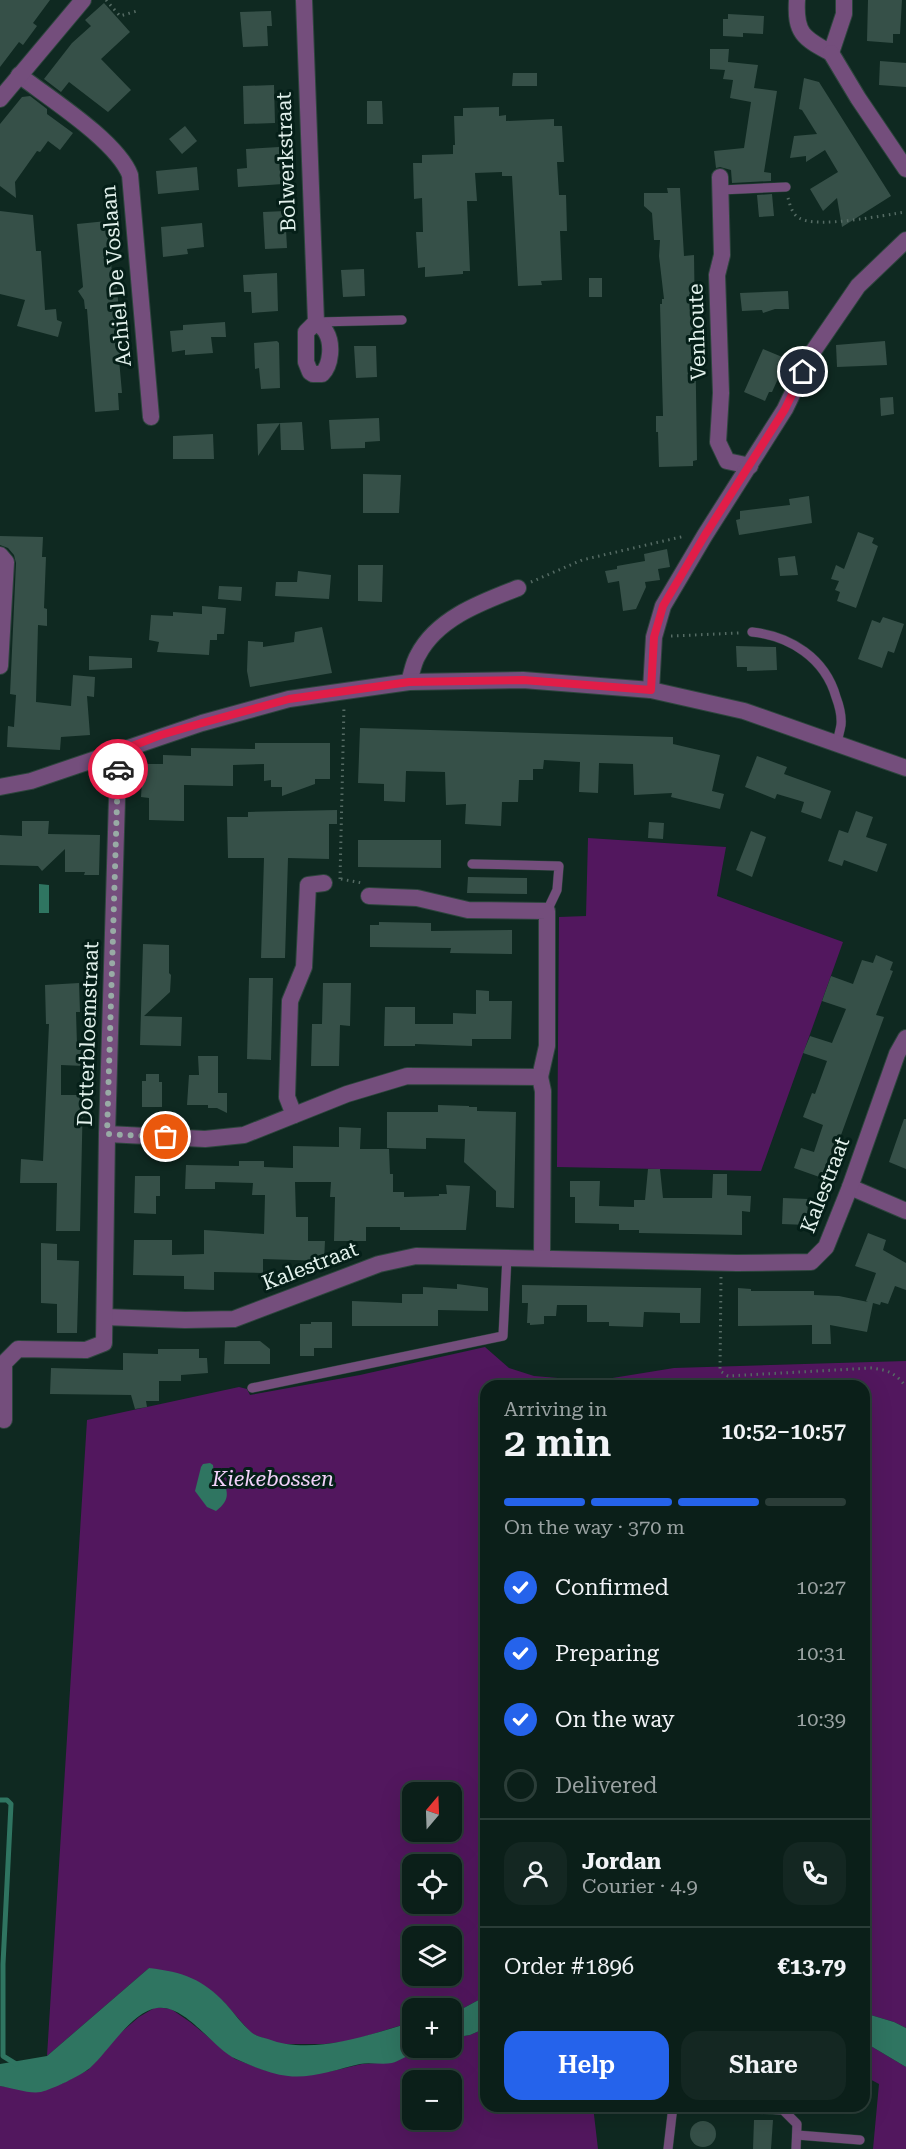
<!DOCTYPE html>
<html lang="en">
<head>
<meta charset="utf-8">
<style>
  :root { --surface:#0b1f19; --page:#142722; --text:#f1f3f6; --muted:#9aa2a2; --line:#2b3d38; --accent:#2563eb }
  body { margin:0; font-family:"Roboto Serif",serif; background:var(--page); color:var(--text); height:100vh; display:flex; flex-direction:column; font-size:22px; white-space:nowrap }
  * { box-sizing:border-box; margin:0 }
  p { font-size:20px; color:var(--muted) }
  .icon { flex:none; width:33px; height:33px; fill:none; stroke:currentColor; stroke-width:2; stroke-linecap:round; stroke-linejoin:round }
  .map { position:relative; flex:1; overflow:hidden }
  .panel { position:absolute; left:480px; top:1380px; width:390px; height:732px; display:flex; flex-direction:column; background:var(--surface); border-radius:18px; box-shadow:0 6px 24px #0002,0 0 0 2px var(--line) }
  .panel>* { flex:none }
  .needle { width:39px; rotate:19deg }
  .tools { position:absolute; left:402px; top:1782px; display:grid; gap:12px }
  .tools a { display:grid; place-items:center; width:60px; height:60px; border-radius:12px; background:var(--surface); box-shadow:0 6px 24px #0002,0 0 0 2px var(--line); font-size:30px }
  .pin { position:absolute; display:grid; place-items:center; width:51px; height:51px; color:#fff; margin:-26px; border:3px solid #fff; border-radius:50%; box-shadow:0 2px 6px #0007 }
  .courier { position:absolute; display:grid; place-items:center; width:60px; height:60px; margin:-30px; border:4px solid #e11d48; border-radius:50%; background:#fff; color:#222; box-shadow:0 2px 8px #0007 }
  .head em { font-style:normal; font-weight:600 }
  .head div { display:flex; flex-direction:column-reverse }
  .head { display:flex; align-items:center; justify-content:space-between; height:102px; padding:0 24px }
  h1 { font-size:39px; font-weight:600; line-height:45px }
  .bar { display:grid; grid-template-columns:repeat(4,1fr); gap:9px 6px; align-content:center; height:72px; padding:0 24px }
  .bar i { height:8px; border-radius:4px; background:var(--line) }
  .bar .active { background:var(--accent) }
  .bar p { grid-column:span 4 }
  .line { display:flex; align-items:center; gap:15px; padding:0 24px; border-top:2px solid var(--line) }
  .line div { flex:1 }
  .round { display:grid; place-items:center; flex:none; width:63px; height:63px; border-radius:18px; background:var(--page) }
  ol { padding:0 24px; list-style:none }
  li { display:flex; align-items:center; gap:18px; height:66px }
  li p { margin-inline-start:auto }
  li .icon { padding:6px; border-radius:50%; background:var(--accent); color:#fff; stroke-width:4 }
  li:last-child { color:var(--muted) }
  li i { width:33px; height:33px; border:3px solid var(--line); border-radius:50% }
  .cta { display:flex; gap:12px; margin-top:auto; padding:12px 24px }
  .cta a { flex:1; height:69px; border-radius:18px; background:var(--accent); color:#fff; font-size:24px; font-weight:600; line-height:69px; text-align:center }
  .cta a+a { background:var(--page); color:var(--text) }
  .map>svg:first-child { display:block }
  .green { fill:#52175e; fill-rule:evenodd }
  .water { fill:#2f7561 }
  .lines { fill:none; stroke-linecap:round; stroke-linejoin:round }
  .stream { stroke:#2f7561; stroke-width:5 }
  .building { fill:#365048 }
  .service-casing { stroke:#2d453d; stroke-width:10 }
  .minor-casing { stroke:#2d453d; stroke-width:18 }
  .tertiary-casing { stroke:#2d453d; stroke-width:18 }
  .path { stroke:#556b64; stroke-width:3; stroke-dasharray:1.5 4.5; stroke-linecap:butt }
  .service { stroke:#744e7c; stroke-width:9 }
  .minor { stroke:#744e7c; stroke-width:16 }
  .tertiary { stroke:#744e7c; stroke-width:16 }
  .done { stroke:#98aba5; stroke-width:6; stroke-dasharray:0 10.8 }
  .route { stroke:#e11d48; stroke-width:8 }
  .labels { text-anchor:middle; dominant-baseline:central; stroke-width:6; stroke-linejoin:round; paint-order:stroke }
  .street-label { font-size:21px; fill:#e2f1ec; stroke:#051f18 }
  .park-label { font-size:21px; font-style:italic; fill:#f2d1f9; stroke:#051f18 }
</style>
</head>
<body>
<div class="map">
<svg width="906" height="2149" viewBox="0 0 906 2149">
  <rect width="100%" height="100%" fill="#0f2921"/>
  <g class="green">
    <polygon points="588,838 726,847 717,896 843,942 761,1171 557,1167 559,917 586,916"/>
    <path d="M485,1347L509,1368L534,1376L594,1381L674,1368L906,1361V2028L894,2022L864,2013V1386H486V1996L460,2010L452,2012V2008H412V2022L350,2041L325,2044H279L252,2034L223,2001L149,1968L47,2056L87,1420L239,1387L247,1389L250,1395L360,1375ZM412,1792H452V1832H412ZM412,1864H452V1904H412ZM412,1936H452V1976H412Z"/>
    <path d="M156,2007L171,2009L190,2022L235,2059L267,2071L328,2072L362,2064L394,2062L406,2054L425,2048H452V2038L470,2035L486,2028V2106H593L598,2149H0V2086L39,2092L63,2083L88,2070L118,2035L139,2017ZM412,2080H452V2120H412Z"/>
    <polygon points="864,2042 906,2067 906,2149 873,2149 879,2084 864,2076"/>
  </g>
  <g class="water">
    <polygon points="39,884 49,885 49,913 39,913"/>
    <path d="M210,1463L213,1465L214,1475L222,1476C227,1491 232,1499 216,1511L207,1507L195,1491L201,1467L203,1464Z"/>
    <path d="M149,1968C183,1972 203,1979 226,2004C234,2013 242,2024 251,2032C255,2036 262,2037 268,2039C312,2056 369,2035 412,2022V2048H425C414,2051 400,2061 392,2063C382,2065 370,2062 360,2064C338,2069 310,2079 288,2076C270,2074 252,2066 236,2059C212,2048 186,2004 157,2008C132,2011 108,2052 90,2068C80,2076 53,2089 41,2092C29,2094 12,2088 0,2086V2064L47,2056Z"/>
    <polygon points="486,1996 486,2028 470,2035 452,2038 452,2012 460,2010"/>
    <polygon points="864,2013 894,2022 906,2028 906,2067 864,2042"/>
  </g>
  <g class="lines">
    <polyline class="stream" points="0,1800 7,1800 11,1804 3,1964 3,2056 16,2064"/>
  </g>
  <g class="building">
    <polygon points="0,0 50,0 33,23 37,26 23,45 19,42 0,67"/>
    <polygon points="868,0 902,0 900,34 893,34 893,43 867,41"/>
    <polygon points="104,3 130,32 101,59 131,90 108,112 69,82 61,92 44,79 72,43 91,26 85,20"/>
    <polygon points="271,11 272,26 267,26 268,46 243,47 240,12"/>
    <polygon points="728,14 764,16 763,34 743,33 743,37 723,36 723,19 728,19"/>
    <polygon points="710,49 729,49 728,62 758,65 754,88 777,91 764,172 771,173 771,181 732,183 731,170 720,167 716,168 714,151 744,148 751,102 730,98 733,80 723,79 725,70 710,69"/>
    <polygon points="880,61 906,63 906,87 879,85"/>
    <polygon points="513,73 537,73 537,86 512,86"/>
    <polygon points="804,78 819,82 891,196 842,227 837,198 823,211 810,189 838,172 825,150 806,162 806,156 790,158 794,136 817,134 802,110 799,109"/>
    <polygon points="274,85 275,123 244,124 243,86"/>
    <polygon points="30,96 47,109 47,114 73,133 60,150 48,141 40,152 37,151 15,182 16,198 0,186 0,124 22,97"/>
    <polygon points="367,101 382,101 383,124 367,124"/>
    <polygon points="499,107 499,116 506,115 506,121 554,119 554,126 562,126 564,162 557,162 559,195 566,195 567,231 560,231 562,280 541,281 542,285 518,286 512,176 502,176 502,172 475,173 477,201 467,201 470,271 463,271 463,274 425,277 425,267 418,268 416,232 423,232 422,198 414,199 413,163 422,163 422,155 453,154 453,145 455,145 454,116 463,116 463,108"/>
    <polygon points="185,126 197,141 182,154 169,139"/>
    <polygon points="279,147 283,184 238,187 237,169 247,168 246,149"/>
    <polygon points="197,167 199,190 158,194 156,171"/>
    <polygon points="667,188 680,188 684,256 694,255 697,460 693,461 693,466 659,467 658,432 656,432 656,416 663,416 660,304 662,304 662,299 664,299 659,256 660,240 654,240 652,213 644,206 644,193 668,193"/>
    <polygon points="772,194 774,216 759,217 757,195"/>
    <polygon points="0,211 33,215 36,251 41,251 45,310 56,309 57,320 62,322 58,337 17,326 25,300 0,294"/>
    <polygon points="285,211 287,248 265,249 263,212"/>
    <polygon points="107,221 108,227 115,226 117,247 110,248 112,274 116,274 120,326 124,325 127,359 119,359 122,393 118,393 119,410 95,412 87,309 85,309 84,300 78,291 83,287 77,224"/>
    <polygon points="202,223 204,247 187,249 188,254 163,257 161,227"/>
    <polygon points="364,269 365,296 343,297 341,270"/>
    <polygon points="277,273 278,311 252,313 251,292 244,292 243,275"/>
    <rect x="589" y="278" width="13" height="19"/>
    <polygon points="788,291 789,309 775,309 763,313 762,310 742,311 740,293"/>
    <polygon points="225,322 226,337 211,337 213,353 185,355 185,350 172,352 170,331 183,330 183,325"/>
    <polygon points="277,341 279,343 280,388 261,389 259,368 255,369 254,343"/>
    <polygon points="885,341 887,365 837,367 836,345"/>
    <polygon points="354,346 376,346 377,377 356,378"/>
    <polygon points="763,349 787,359 772,392 769,392 765,401 744,392"/>
    <polygon points="893,397 894,414 881,416 880,398"/>
    <polygon points="379,418 380,441 365,442 365,448 331,449 329,420"/>
    <polygon points="302,422 304,450 281,450 280,423"/>
    <polygon points="280,423 258,456 257,424"/>
    <polygon points="213,434 214,459 173,459 173,436"/>
    <polygon points="363,474 401,475 399,513 363,513"/>
    <polygon points="809,496 812,523 739,535 736,520 740,519 740,511 790,505 789,499"/>
    <polygon points="858,532 874,538 872,543 878,546 856,608 837,601 840,592 835,590 839,581 831,579 836,565 844,569"/>
    <polygon points="0,536 43,537 42,557 46,557 44,608 47,609 47,626 38,625 36,702 71,706 73,675 95,677 94,697 87,696 90,735 61,737 60,750 7,747 8,726 14,727 16,695 10,694 16,563 14,555 8,548 0,545"/>
    <polygon points="667,549 670,567 658,569 660,580 645,582 646,587 636,609 623,611 619,581 608,583 605,571 617,569 617,566 645,561 644,554"/>
    <polygon points="795,556 798,575 780,576 778,558"/>
    <polygon points="358,565 383,565 382,602 358,601"/>
    <polygon points="298,571 331,575 329,599 275,596 276,582 297,582"/>
    <polygon points="219,586 242,587 241,601 218,599"/>
    <polygon points="202,606 226,608 224,634 217,634 217,640 210,640 209,655 157,652 159,642 149,640 151,615 173,616 173,612 202,614"/>
    <polygon points="883,617 904,624 894,653 888,651 882,668 858,659 872,620 880,623"/>
    <polygon points="322,627 332,673 250,687 247,671 248,641 263,642 263,647 294,642 295,632"/>
    <polygon points="736,646 776,647 777,670 747,671 747,667 737,667"/>
    <polygon points="89,656 132,658 132,668 89,670"/>
    <polygon points="360,728 673,737 673,744 720,755 712,791 724,794 720,809 671,797 672,793 634,795 633,764 599,763 598,793 579,792 580,762 544,760 543,769 533,769 533,780 519,780 518,802 502,802 501,826 465,824 466,804 446,805 445,772 406,771 405,802 384,801 384,784 358,783"/>
    <polygon points="255,743 330,743 330,779 315,779 315,784 282,796 282,787 271,787 271,780 264,781 264,764 233,765 233,786 184,785 184,821 149,820 149,798 141,797 143,764 163,764 163,755 191,756 191,748 255,749"/>
    <polygon points="757,756 787,767 784,774 831,791 821,819 801,812 804,802 777,794 775,799 745,787"/>
    <polygon points="337,810 337,824 329,824 329,859 288,858 285,958 261,958 264,858 228,858 227,817 248,817 248,812"/>
    <polygon points="856,811 873,817 866,837 887,844 877,872 844,860 842,866 828,861 839,830 848,833"/>
    <polygon points="22,821 49,821 48,834 100,835 99,875 84,875 85,872 65,872 65,849 42,871 38,866 0,865 0,835 22,836"/>
    <polygon points="649,822 664,823 663,839 648,838"/>
    <polygon points="751,831 766,837 752,877 736,870"/>
    <polygon points="358,840 441,840 441,868 358,867"/>
    <polygon points="468,877 527,878 527,894 467,893"/>
    <polygon points="379,922 431,923 431,931 512,930 512,954 450,953 451,948 370,947 370,925 379,925"/>
    <polygon points="143,944 169,945 169,973 171,975 170,992 144,1016 182,1017 181,1046 140,1045"/>
    <polygon points="876,955 893,962 890,970 893,971 876,1015 884,1017 825,1179 794,1168 801,1148 814,1152 823,1125 803,1117 812,1093 815,1094 827,1061 803,1053 810,1036 832,1043 846,1009 822,1001 831,976 853,984 862,960 873,963"/>
    <polygon points="249,978 273,978 271,1060 247,1059"/>
    <polygon points="79,983 80,1012 76,1012 77,1045 84,1045 84,1066 61,1065 61,1095 83,1095 80,1231 56,1231 57,1183 20,1183 21,1159 43,1161 49,1024 46,1024 45,985"/>
    <polygon points="323,983 351,983 350,1026 340,1025 339,1066 311,1066 312,1024 322,1024"/>
    <polygon points="476,990 489,991 489,1001 512,1001 511,1039 472,1039 472,1046 415,1044 415,1046 384,1046 385,1007 415,1007 415,1024 453,1024 453,1013 476,1014"/>
    <polygon points="198,1056 218,1056 218,1093 227,1093 227,1113 217,1108 208,1108 208,1105 187,1105 189,1075 199,1075"/>
    <polygon points="146,1074 159,1074 159,1082 162,1082 162,1107 142,1107 142,1081 146,1081"/>
    <polygon points="438,1105 469,1106 469,1107 477,1107 477,1111 516,1112 514,1208 496,1207 496,1191 464,1162 465,1139 426,1138 426,1149 387,1148 387,1112 438,1112"/>
    <polygon points="904,1119 906,1119 906,1169 889,1162"/>
    <polygon points="339,1127 361,1128 360,1149 389,1149 390,1174 393,1174 393,1192 404,1192 404,1197 439,1196 439,1194 447,1194 446,1185 470,1186 466,1230 400,1230 400,1227 366,1227 366,1241 334,1241 335,1197 330,1197 331,1182 295,1182 296,1217 308,1217 308,1241 325,1241 324,1261 263,1259 263,1273 214,1272 214,1290 184,1289 184,1276 133,1275 134,1240 172,1240 172,1255 204,1254 204,1230 264,1234 265,1195 252,1195 253,1183 215,1182 215,1189 185,1189 186,1165 239,1166 239,1161 264,1161 264,1167 293,1168 293,1146 339,1147"/>
    <polygon points="648,1169 660,1169 663,1198 712,1198 713,1174 727,1174 727,1195 751,1196 750,1212 742,1211 742,1235 639,1233 639,1230 619,1230 619,1224 575,1223 575,1197 570,1197 570,1181 600,1181 599,1206 634,1207 634,1200 645,1200"/>
    <polygon points="135,1176 160,1176 160,1196 156,1196 156,1214 134,1213"/>
    <polygon points="783,1198 808,1199 807,1225 782,1224"/>
    <polygon points="868,1233 886,1240 883,1250 906,1263 906,1290 895,1286 888,1304 881,1302 880,1305 873,1303 867,1332 830,1325 831,1344 812,1344 812,1325 738,1326 738,1288 751,1289 751,1291 814,1291 814,1295 839,1296 868,1302 866,1301 876,1273 855,1266"/>
    <polygon points="41,1243 57,1244 57,1260 79,1261 77,1333 57,1333 57,1304 41,1303"/>
    <polygon points="457,1284 488,1288 488,1311 438,1310 438,1326 352,1326 352,1301 402,1303 402,1294 423,1294 423,1287 457,1289"/>
    <polygon points="522,1285 701,1288 700,1323 680,1323 680,1313 644,1312 643,1327 609,1326 609,1322 587,1322 587,1305 557,1305 556,1316 544,1316 544,1324 530,1325 530,1323 527,1323 528,1303 522,1303"/>
    <polygon points="311,1322 332,1322 332,1348 314,1348 314,1356 300,1356 300,1324 311,1324"/>
    <polygon points="225,1341 260,1341 270,1349 270,1364 224,1364"/>
    <polygon points="158,1349 199,1349 199,1358 207,1358 208,1373 181,1375 181,1381 159,1381 159,1401 146,1401 147,1407 135,1409 131,1395 50,1394 51,1368 123,1370 123,1353 158,1354"/>
    <polygon points="754,2120 773,2120 771,2149 753,2149"/>
    <circle cx="703" cy="2134" r="13"/>
  </g>
  <g class="lines">
    <g class="service-casing">
      <g id="service">
        <polyline points="721,190 786,187"/>
        <polyline points="318,322 402,320"/>
        <path d="M752,632C790,636 825,658 836,697C839,705 842,715 841,725C840,731 838,737 837,743"/>
        <polyline points="472,864 559,866 557,890 547,911"/>
        <polyline points="252,1388 503,1336 507,1257"/>
        <polyline points="692,2106 783,2110 797,2124 796,2149"/>
        <polyline points="797,2135 860,2140"/>
        <polyline points="668,2149 673,2106"/>
      </g>
    </g>
    <g class="minor-casing">
      <g id="minor">
        <path d="M304,0L316,322C319,325 324,328 326,332C333,344 331,365 322,374H313L310,372L306,362V332L316,322"/>
        <path d="M797,0C795,33 803,38 831,53L844,14V0"/>
        <polyline points="831,53 858,98 906,169"/>
        <path d="M19,75C49,98 117,141 130,175L151,417"/>
        <polyline points="720,177 722,255 717,275 721,393 718,442 727,461 750,466"/>
        <polyline points="0,555 6,562 0,666"/>
        <path d="M409,682C412,673 413,663 418,655C437,618 482,602 518,588"/>
        <polyline points="651,690 654,637 663,606 705,535 785,409 812,353 858,286 906,240"/>
        <polyline points="0,787 31,781 202,723 289,699 409,682 523,680 651,690 744,711 906,768"/>
        <polyline points="369,896 417,898 468,910 547,911 547,1046 540,1077"/>
        <polyline points="294,1115 287,1097 290,1001 304,967 308,885 324,883"/>
        <polyline points="107,1134 205,1139 244,1135 347,1094 407,1076 540,1077 543,1091 542,1257"/>
        <polyline points="850,1187 906,1211"/>
        <polyline points="105,1317 185,1320 234,1319 379,1264 416,1256 737,1263 811,1262 826,1247 850,1187 897,1054 906,1038"/>
        <polyline points="4,1420 4,1363 18,1349 86,1350 104,1343 107,1134 118,765 114,754"/>
      </g>
    </g>
    <g class="tertiary-casing">
      <polyline id="tertiary" points="0,99 83,0"/>
    </g>
    <g class="path">
      <polyline points="106,0 120,16 137,11"/>
      <path d="M788,198C790,205 792,214 799,218C817,229 884,215 906,212"/>
      <polyline points="531,582 582,560 685,536"/>
      <polyline points="671,636 739,633"/>
      <polyline points="340,879 344,706"/>
      <polyline points="341,879 362,883"/>
      <path d="M721,1277L720,1371L728,1376L871,1368C888,1370 896,1373 906,1387"/>
    </g>
    <use href="#service" class="service"/>
    <use href="#minor" class="minor"/>
    <use href="#tertiary" class="tertiary"/>
  </g>
  <g class="lines">
    <polyline class="done" points="118,769 107,1134 166,1137"/>
    <polyline class="route" points="118,769 114,753 161,735 202,723 289,699 409,682 523,680 651,690 654,637 663,606 705,535 785,409 803,372"/>
  </g>
  <g class="labels">
    <g class="street-label">
      <text transform="translate(286 162) rotate(-92)">Bolwerkstraat</text>
      <text transform="translate(116 276) rotate(-95)">Achiel De Voslaan</text>
      <text transform="translate(697 332) rotate(-92)">Venhoute</text>
      <text transform="translate(88 1034) rotate(-88)">Dotterbloemstraat</text>
      <text transform="translate(825 1185) rotate(-69)">Kalestraat</text>
      <text transform="translate(310 1266) rotate(-21)">Kalestraat</text>
    </g>
    <g class="park-label">
      <text x="273" y="1479">Kiekebossen</text>
    </g>
  </g>
</svg>
<div class="tools">
<a><svg class="needle" viewBox="-14 -14 28 28"><path d="M0-13l5 13h-10z" fill="#e53935"/><path d="M0 13l5-13h-10z" fill="#9aa2a2"/></svg></a>
<a><svg class="icon" aria-label="locate" viewBox="0 0 24 24"><circle cx="12" cy="12" r="6"/><path d="M12 2v4M12 18v4M2 12h4M18 12h4"/></svg></a>
<a><svg class="icon" aria-label="layers" viewBox="0 0 24 24"><path d="M12 4l9 5-9 5-9-5zM3 14l9 5 9-5"/></svg></a>
<a>+</a>
<a>−</a>
</div>
<div class="pin" style="left:166px;top:1137px;background:#ea580c"><svg class="icon" aria-label="bag" viewBox="0 0 24 24"><path d="M5 8h14l-1 12H6zM9 8a3 3 0 0 1 6 0"/></svg></div>
<div class="pin" style="left:803px;top:372px;background:#1f2937"><svg class="icon" aria-label="home" viewBox="0 0 24 24"><path d="M3 11l9-7 9 7M6 9v11h12V9"/></svg></div>
<div class="courier" style="left:118px;top:769px"><svg class="icon" aria-label="car" viewBox="0 0 24 24"><path d="M5 17H2v-5l4-1 3-4h7l3 4 3 1v5h-3M9 17h6M6 11h13"/><circle cx="7" cy="17" r="2"/><circle cx="17" cy="17" r="2"/></svg></div>
<section class="panel">
<div class="head"><div><h1>2 min</h1><p>Arriving in</p></div><em>10:52–10:57</em></div>
<div class="bar"><i class="active"></i><i class="active"></i><i class="active"></i><i></i><p>On the way · 370 m</p></div>
<ol>
<li><svg class="icon" aria-label="check" viewBox="0 0 24 24"><path d="M5 12l5 5 9-10"/></svg>Confirmed<p>10:27</p></li>
<li><svg class="icon" aria-label="check" viewBox="0 0 24 24"><path d="M5 12l5 5 9-10"/></svg>Preparing<p>10:31</p></li>
<li><svg class="icon" aria-label="check" viewBox="0 0 24 24"><path d="M5 12l5 5 9-10"/></svg>On the way<p>10:39</p></li>
<li><i></i>Delivered</li>
</ol>
<div class="line" style="height:108px"><a class="round"><svg class="icon" aria-label="person" viewBox="0 0 24 24"><circle cx="12" cy="8" r="4"/><path d="M4 21q1-7 8-7t8 7"/></svg></a><div><b>Jordan</b><p>Courier · 4.9</p></div><a class="round"><svg class="icon" aria-label="phone" viewBox="0 0 24 24"><path d="M5 4h4l2 5-3 2q2 4 5 5l2-3 5 2v4C11 20 4 13 5 4z"/></svg></a></div>
<div class="line" style="height:78px"><div>Order #1896</div><b>€13.79</b></div>
<div class="cta"><a>Help</a><a>Share</a></div>
</section>
</div>
</body>
</html>
